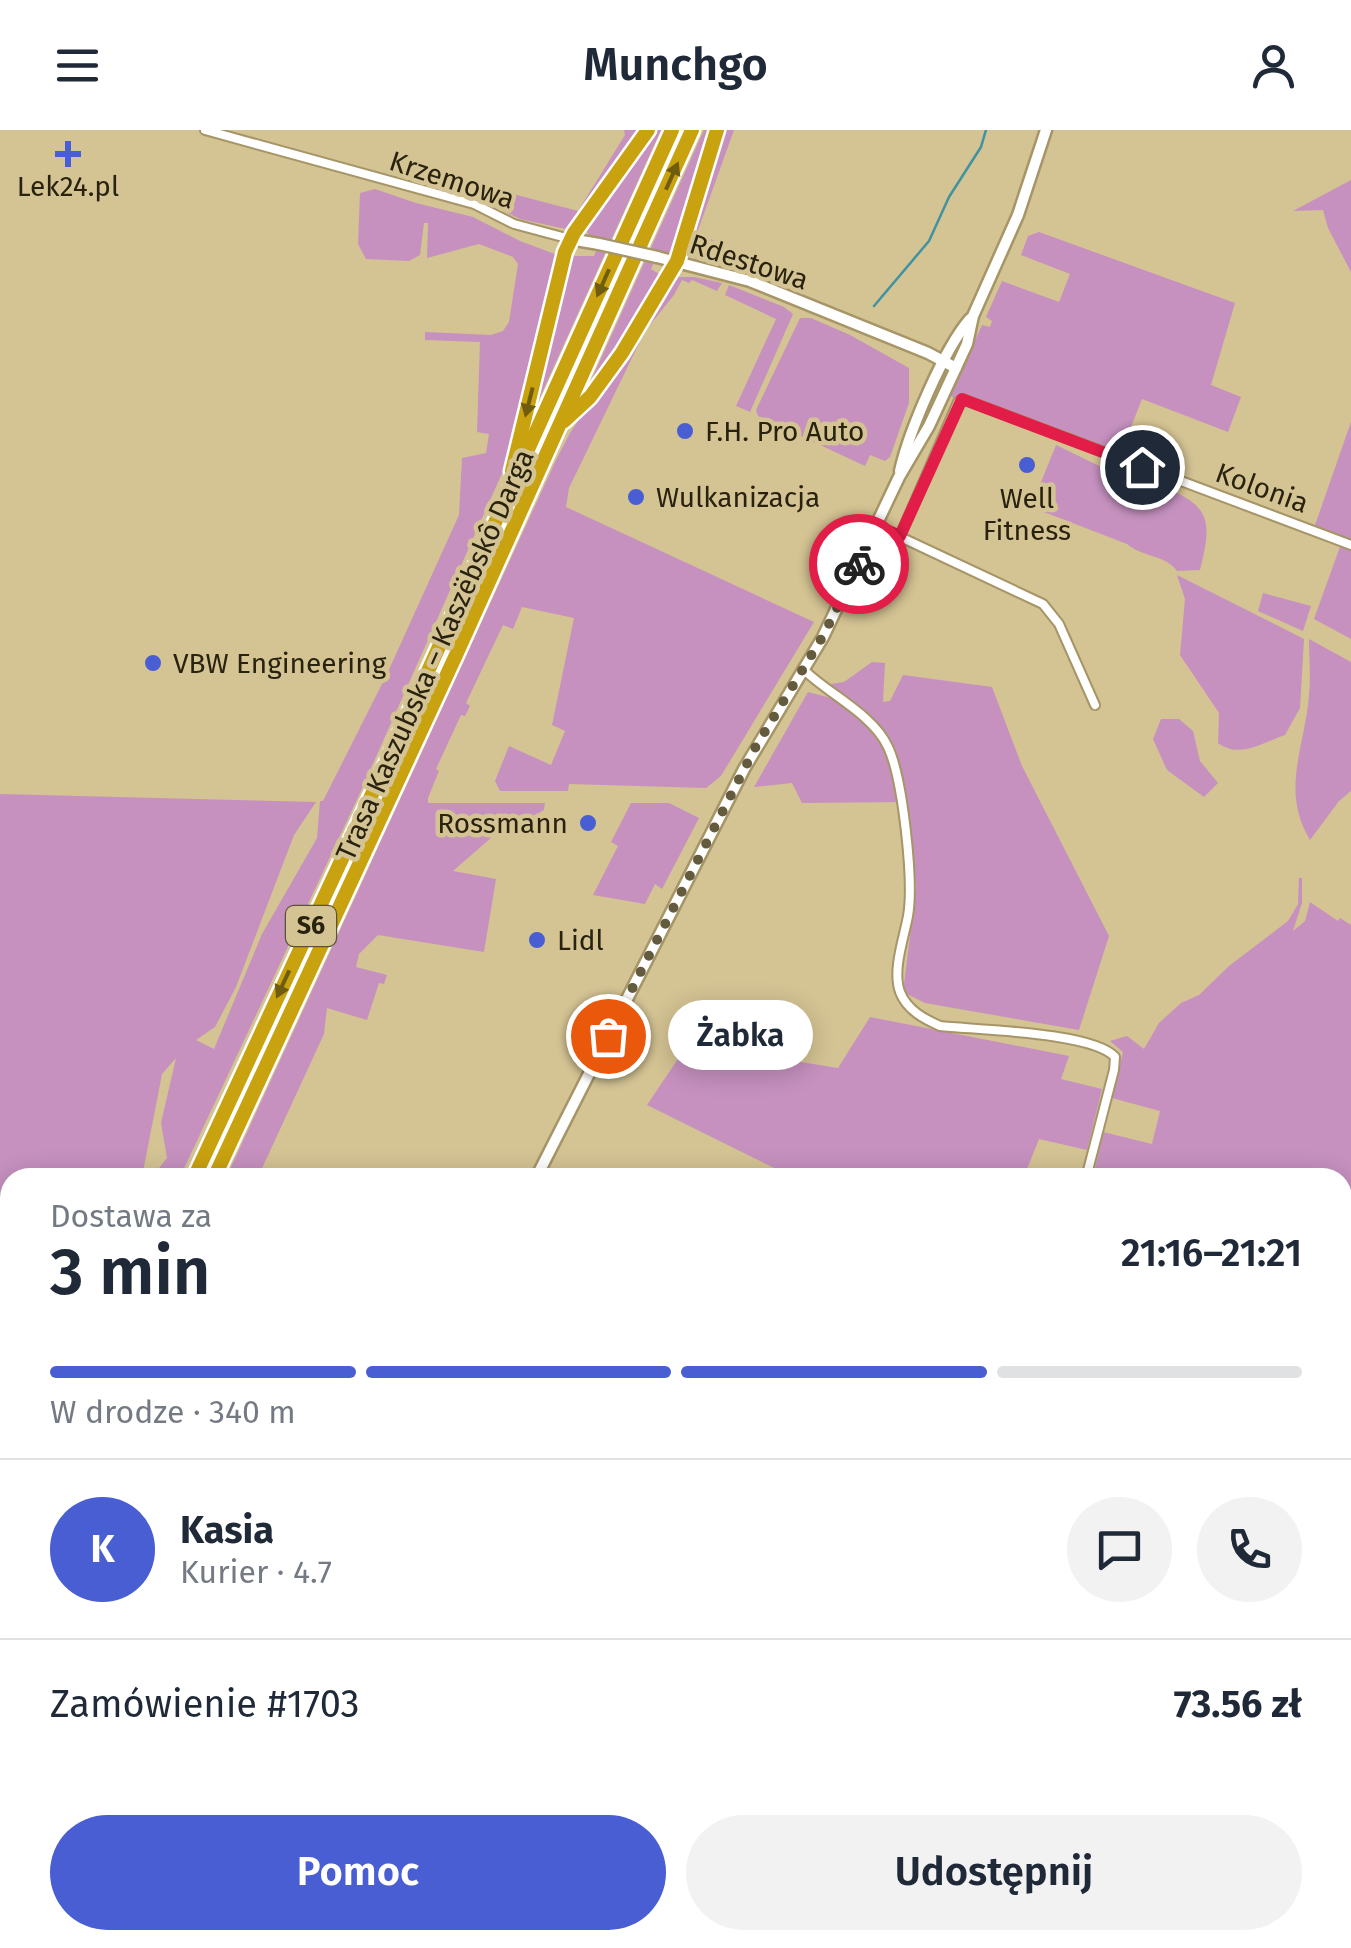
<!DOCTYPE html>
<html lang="pl">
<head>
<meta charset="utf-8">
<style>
  :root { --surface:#fff; --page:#f2f2f3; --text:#1f2937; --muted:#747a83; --line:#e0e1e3; --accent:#485ed2 }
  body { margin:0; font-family:"Fira Sans",sans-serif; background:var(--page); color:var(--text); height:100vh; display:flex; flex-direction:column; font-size:38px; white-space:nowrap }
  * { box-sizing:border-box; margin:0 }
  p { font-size:32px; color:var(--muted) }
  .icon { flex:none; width:55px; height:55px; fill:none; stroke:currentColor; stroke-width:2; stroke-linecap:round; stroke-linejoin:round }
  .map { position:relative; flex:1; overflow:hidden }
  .panel { position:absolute; left:0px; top:1038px; width:1352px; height:782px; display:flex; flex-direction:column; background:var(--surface); border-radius:30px 30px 0 0; box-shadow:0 5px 25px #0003 }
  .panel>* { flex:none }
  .pin { position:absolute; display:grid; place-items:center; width:85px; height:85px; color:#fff; margin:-42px; border:5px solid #fff; border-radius:50%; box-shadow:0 2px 10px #0007 }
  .courier { position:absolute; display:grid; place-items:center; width:100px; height:100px; margin:-50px; border:8px solid #e11d48; border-radius:50%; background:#fff; color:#222; box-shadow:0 2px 12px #0007 }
  .bubble { position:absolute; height:70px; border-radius:35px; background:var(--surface); box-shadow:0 5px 25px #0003; font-size:32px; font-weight:600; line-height:70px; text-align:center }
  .head em { font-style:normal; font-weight:600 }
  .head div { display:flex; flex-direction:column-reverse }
  .head { display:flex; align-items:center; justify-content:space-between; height:170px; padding:0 50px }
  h1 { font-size:65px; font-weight:600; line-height:75px }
  .bar { display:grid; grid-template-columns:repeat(4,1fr); gap:15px 10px; align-content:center; height:120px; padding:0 50px }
  .bar i { height:12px; border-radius:8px; background:var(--line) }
  .bar .active { background:var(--accent) }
  .bar p { grid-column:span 4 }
  .line { display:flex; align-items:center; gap:25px; padding:0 50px; border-top:2px solid var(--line) }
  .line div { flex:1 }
  .round { display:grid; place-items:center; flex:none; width:105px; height:105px; border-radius:52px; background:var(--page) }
  .primary-button { display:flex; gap:20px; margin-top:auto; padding:20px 50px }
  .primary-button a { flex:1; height:115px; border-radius:60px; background:var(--accent); color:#fff; font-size:40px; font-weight:600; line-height:115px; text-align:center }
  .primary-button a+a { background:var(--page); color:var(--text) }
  header { display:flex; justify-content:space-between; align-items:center; height:130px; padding:0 50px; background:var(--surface); font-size:45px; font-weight:600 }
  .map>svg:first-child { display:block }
  .green { fill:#c691bf }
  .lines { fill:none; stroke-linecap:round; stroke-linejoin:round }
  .stream { stroke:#4093a1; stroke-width:2.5 }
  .street-casing { stroke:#a69566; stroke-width:12 }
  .secondary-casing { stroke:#a69566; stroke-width:15 }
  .highway-casing { stroke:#fff; stroke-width:19 }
  .street { stroke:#fff; stroke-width:8 }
  .secondary { stroke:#fff; stroke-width:10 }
  .highway { stroke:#c9a20f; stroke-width:14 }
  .secondary-bridge-casing { stroke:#a69566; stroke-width:15; stroke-linecap:butt }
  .secondary-bridge { stroke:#fff; stroke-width:10 }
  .oneway { fill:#705c0f }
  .done { stroke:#645a3d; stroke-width:10; stroke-dasharray:0 18 }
  .route { stroke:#e11d48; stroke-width:12 }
  .poi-dot { fill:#485ed2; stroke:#d4c393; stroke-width:4 }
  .labels { text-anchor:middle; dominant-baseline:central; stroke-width:9; stroke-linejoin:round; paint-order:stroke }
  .shield { fill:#d4c393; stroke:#5c5237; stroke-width:2.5 }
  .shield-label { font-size:25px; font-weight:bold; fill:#28220f }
  .street-label { font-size:28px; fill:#28220f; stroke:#d4c393 }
  .poi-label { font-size:28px; fill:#28220f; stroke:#d4c393; text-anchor:start }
</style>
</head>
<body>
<header><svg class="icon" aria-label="menu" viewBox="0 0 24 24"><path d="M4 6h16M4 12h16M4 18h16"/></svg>Munchgo<svg class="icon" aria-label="person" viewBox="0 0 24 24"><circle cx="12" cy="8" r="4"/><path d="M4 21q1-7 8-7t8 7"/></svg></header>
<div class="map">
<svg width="1351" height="1818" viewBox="0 0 1351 1818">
  <rect width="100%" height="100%" fill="#d4c393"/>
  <g class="green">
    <polygon points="624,0 645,0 572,96 566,99 520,89 482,70 481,62 486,57 578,81 625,5"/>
    <polygon points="653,0 661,0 531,287 568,126 594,126 601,109 589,105 584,97"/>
    <polygon points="680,0 685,0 531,341 527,339"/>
    <polygon points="704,0 713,0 675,122 659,122 651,139 662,146 623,215 585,264"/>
    <polygon points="720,0 734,0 697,103 715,111 710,133 692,127 687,115"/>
    <polygon points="1351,50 1351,142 1328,98 1323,80 1293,81"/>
    <polygon points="375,59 416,73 473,87 520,111 560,126 503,341 360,663 180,1047 152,1047 167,1028 161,993 176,928 162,944 142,1047 10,1048 10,1347 0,1367 0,664 316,672 294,705 236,857 215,897 196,910 214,919 262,804 317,708 320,671 323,671 387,544 459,385 462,328 486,323 489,304 477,302 480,212 425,210 425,202 491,205 503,201 509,192 518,134 513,127 479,114 427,128 428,93 424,93 420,125 409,131 366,129 358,114 360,63"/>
    <polygon points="1039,102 1235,173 1211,255 1241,267 1228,302 1142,269 1129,302 1145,316 1141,329 1135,331 963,266 956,270 950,265 982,195 990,197 992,191 986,187 1002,151 1059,172 1070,144 1021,125 1028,106"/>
    <polygon points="672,147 694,147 722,153 717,161 692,150 689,153 682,150 674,165 645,201 569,358 566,377 814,492 721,646 706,658 569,654 568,661 500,661 495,651 509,616 551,635 565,601 552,595 574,488 522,477 513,499 503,495 466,573 470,576 465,586 461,585 436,639 439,641 428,668 428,673 545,673 544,680 528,689 516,686 453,741 496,749 484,822 378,805 359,824 356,837 387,845 384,854 379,853 367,890 327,878 324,904 258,1047 226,1048 557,328 570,303"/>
    <polygon points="729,155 784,177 793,184 750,282 736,276 776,189 725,165"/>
    <polygon points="800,188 811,188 850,205 909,238 909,273 890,327 885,331 870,325 865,336 758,286 756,280"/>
    <polygon points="1351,292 1351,412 1314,398"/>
    <path d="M1056,315L1126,349C1140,347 1152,353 1165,358C1213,376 1211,395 1200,440L1177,441C1166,425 1142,427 1127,414L1031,377Z"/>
    <polygon points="1341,414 1351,418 1351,509 1314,489"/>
    <polygon points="482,438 487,440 207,1047 201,1048"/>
    <path d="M1177,445L1304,509L1300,578L1285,605C1262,613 1239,629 1218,613L1219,583L1180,525L1185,469Z"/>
    <polygon points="1263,463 1311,476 1303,501 1258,481"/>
    <path d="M1309,509L1351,532V661L1339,671L1310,710C1280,660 1305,618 1309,565C1311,546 1309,527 1309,509Z"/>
    <polygon points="872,532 885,533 883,572 890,571 903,545 992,557 1022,636 1109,806 1079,900 925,873 903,862 916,757 907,672 802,673 792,653 754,657 808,562 831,568 831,554 844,552"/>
    <polygon points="1161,589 1179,589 1193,601 1200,631 1218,653 1204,667 1167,640 1153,609"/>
    <polygon points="631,673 669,673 699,688 662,759 655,754 645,774 593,765 618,716 611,712"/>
    <polygon points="1299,748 1302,748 1302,773 1293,801 1305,791 1310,772 1338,791 1340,788 1351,795 1351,1251 1346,1258 1342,1257 1342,1048 1103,1048 1095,1039 1103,1002 1152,1014 1160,981 1112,968 1123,922 1110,911 1127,906 1144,919 1159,893 1181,873 1199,865 1229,836 1288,791 1298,774"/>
    <polygon points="870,887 1069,926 1061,949 1102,959 1087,1020 1039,1009 1027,1039 1080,1047 770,1047 774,1038 647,975 688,914 838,938"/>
    <polygon points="10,1514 10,1650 0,1675 0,1535"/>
  </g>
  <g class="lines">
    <polyline class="stream" points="874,176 929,111 949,67 981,17 986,0"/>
    <g class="street-casing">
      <g id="street">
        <polyline points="205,0 474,74 514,94 570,109"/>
        <polyline points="877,396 1043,474 1059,494 1095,575"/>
        <polyline points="900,406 958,272 963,269 1351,415"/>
        <path d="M803,539C828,564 873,584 888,617C903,649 914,752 908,786C904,808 892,840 900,862C907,880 924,889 940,896C977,900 1093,902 1115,927L1114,940L1086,1048"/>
        <polyline points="1342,1263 1351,1266"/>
        <polyline points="1342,1429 1351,1412"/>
        <polyline points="1342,1498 1351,1492"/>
        <polyline points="1342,1654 1351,1657"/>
        <polyline points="0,1810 10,1799"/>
        <polyline points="267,1810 271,1818"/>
        <polyline points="539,1810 546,1818"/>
        <polyline points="599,1810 605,1817"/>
        <polyline points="686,1810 687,1818"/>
        <polyline points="1259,1810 1288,1818"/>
        <polyline points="469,1818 476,1810"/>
        <polyline points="905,1818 907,1810"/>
        <polyline points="1216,1818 1218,1810"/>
        <polyline points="1303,1818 1305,1810"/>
      </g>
    </g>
    <g class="secondary-casing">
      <g id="secondary">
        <polyline points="570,109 599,114"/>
        <polyline points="657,127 750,151 928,223 956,238"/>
        <path d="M900,341C909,301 944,219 970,189"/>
        <polyline points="536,1048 744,639 823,507 899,347 929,296 967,214 973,186 1018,85 1046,0"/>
        <polyline points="169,1818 170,1810"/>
      </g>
    </g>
    <g class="highway-casing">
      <g id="highway">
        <polyline points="564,291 590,267 622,223 677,131 717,0"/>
        <polyline points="512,341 565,122 574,103 648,0"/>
        <polyline points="194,1048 392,621 672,0"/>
        <polyline points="214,1048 456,525 692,0"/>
        <polyline points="0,1464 10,1442"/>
        <polyline points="0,1503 10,1482"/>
      </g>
    </g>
    <use href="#street" class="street"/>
    <use href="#secondary" class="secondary"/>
    <use href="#highway" class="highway"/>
    <g class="secondary-bridge-casing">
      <polyline id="secondary-bridge" points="599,114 657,127"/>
    </g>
    <use href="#secondary-bridge" class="secondary-bridge"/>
  </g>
  <defs><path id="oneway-solid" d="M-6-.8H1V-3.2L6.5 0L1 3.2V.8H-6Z" transform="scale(2.5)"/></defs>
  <g class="oneway">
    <use href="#oneway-solid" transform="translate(672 46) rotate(-66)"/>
    <use href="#oneway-solid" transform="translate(603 153) rotate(114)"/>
    <use href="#oneway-solid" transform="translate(529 272) rotate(104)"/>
    <use href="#oneway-solid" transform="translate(283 854) rotate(115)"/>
  </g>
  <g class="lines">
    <polyline class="done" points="608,906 755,618 823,506 859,434"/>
    <polyline class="route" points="859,434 877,396 900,406 962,269 1142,337"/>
  </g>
  <g class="poi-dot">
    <path d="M63 9h10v10h10v10h-10v10h-10v-10h-10v-10h10z"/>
    <circle cx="685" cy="301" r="10"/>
    <circle cx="1027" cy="335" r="10"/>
    <circle cx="636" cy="367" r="10"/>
    <circle cx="153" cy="533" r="10"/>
    <circle cx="588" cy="693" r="10"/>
    <circle cx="537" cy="810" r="10"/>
  </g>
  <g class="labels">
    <rect class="shield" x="286" y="776" width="50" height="40" rx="8"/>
    <g class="shield-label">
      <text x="311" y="796">S6</text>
    </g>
    <g class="street-label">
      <text transform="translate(452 50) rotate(18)">Krzemowa</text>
      <text transform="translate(749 132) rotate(18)">Rdestowa</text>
      <text transform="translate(1262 358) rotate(20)">Kolonia</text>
      <text transform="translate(435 525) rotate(-66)">Trasa Kaszubska – Kaszëbskô Darga</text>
    </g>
    <g class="poi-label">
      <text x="68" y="56" text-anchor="middle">Lek24.pl</text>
      <text x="705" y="301">F.H. Pro Auto</text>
      <text x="656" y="367">Wulkanizacja</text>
      <text x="1027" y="368" text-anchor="middle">Well<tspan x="1027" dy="32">Fitness</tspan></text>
      <text x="173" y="533">VBW Engineering</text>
      <text x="568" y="693" text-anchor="end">Rossmann</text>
      <text x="557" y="810">Lidl</text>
    </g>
  </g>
</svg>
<div class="pin" style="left:608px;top:906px;background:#ea580c"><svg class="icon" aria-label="bag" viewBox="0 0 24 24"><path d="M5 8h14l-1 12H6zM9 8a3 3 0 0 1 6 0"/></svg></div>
<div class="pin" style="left:1142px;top:337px;background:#1f2937"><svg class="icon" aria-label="home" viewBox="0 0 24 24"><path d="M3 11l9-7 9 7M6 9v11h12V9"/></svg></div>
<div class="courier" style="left:859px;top:434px"><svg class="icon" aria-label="bike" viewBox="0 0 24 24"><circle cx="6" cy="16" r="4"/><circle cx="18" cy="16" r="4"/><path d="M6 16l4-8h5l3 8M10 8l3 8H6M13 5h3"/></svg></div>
<div class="bubble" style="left:668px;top:870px;width:145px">Żabka</div>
<section class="panel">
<div class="head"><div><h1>3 min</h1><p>Dostawa za</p></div><em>21:16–21:21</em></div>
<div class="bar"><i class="active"></i><i class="active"></i><i class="active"></i><i></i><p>W drodze · 340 m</p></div>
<div class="line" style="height:180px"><b class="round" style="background:var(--accent);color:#fff">K</b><div><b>Kasia</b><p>Kurier · 4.7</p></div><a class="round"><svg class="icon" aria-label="chat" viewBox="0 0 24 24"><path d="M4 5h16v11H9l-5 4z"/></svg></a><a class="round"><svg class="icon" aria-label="phone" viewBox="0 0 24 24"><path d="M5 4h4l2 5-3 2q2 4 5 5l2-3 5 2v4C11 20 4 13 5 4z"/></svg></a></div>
<div class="line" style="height:130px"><div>Zamówienie #1703</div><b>73.56 zł</b></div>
<div class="primary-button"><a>Pomoc</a><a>Udostępnij</a></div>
</section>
</div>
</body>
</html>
